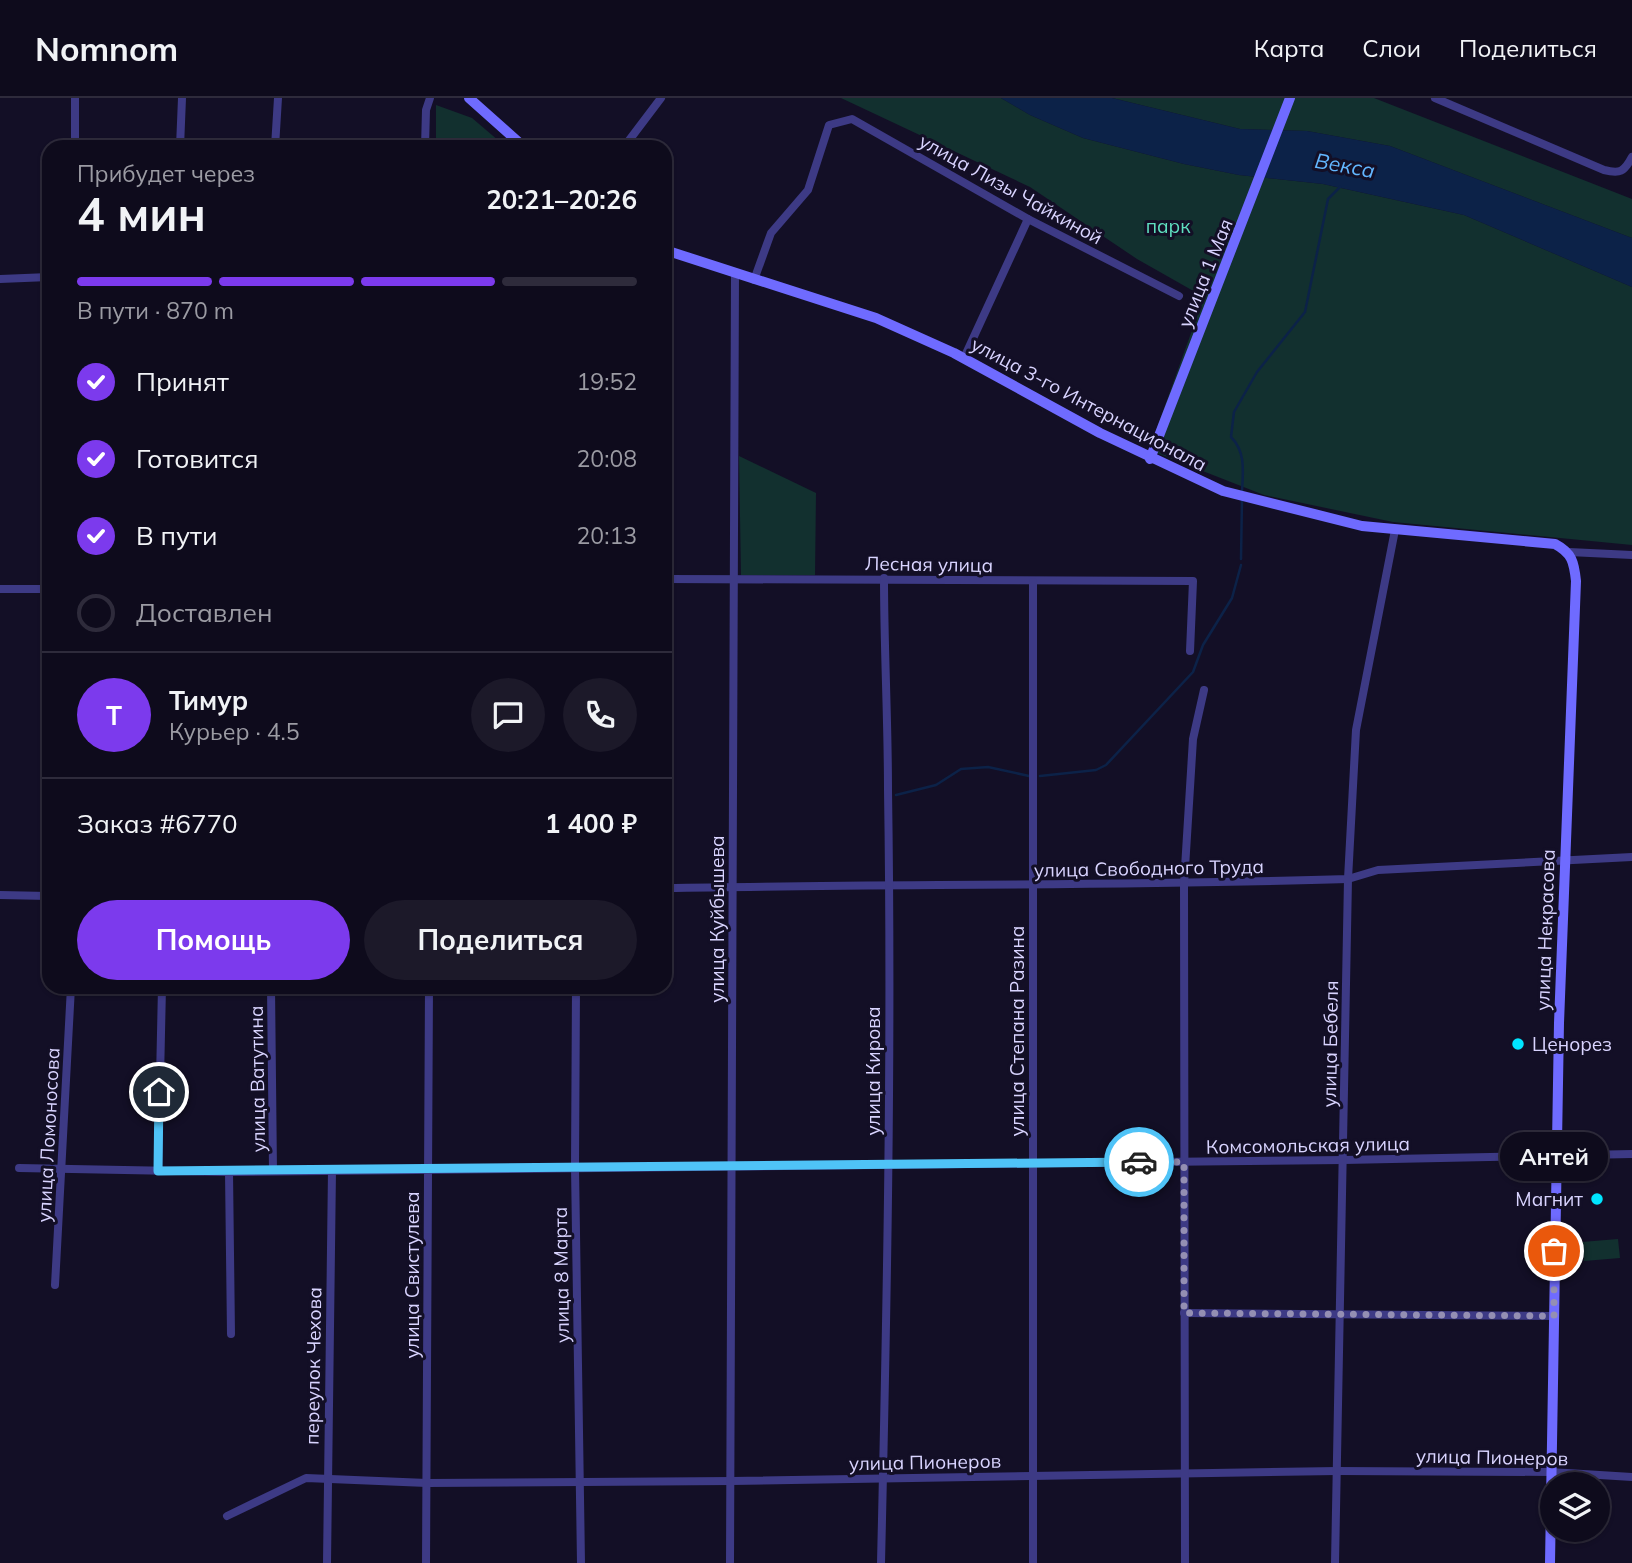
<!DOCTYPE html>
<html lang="ru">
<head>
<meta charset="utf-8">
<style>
  :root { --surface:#0e0b1c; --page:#1c1929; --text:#f1f3f6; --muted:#9b9ba3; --line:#2e2b3b; --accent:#7c3aed }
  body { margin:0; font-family:Mulish,sans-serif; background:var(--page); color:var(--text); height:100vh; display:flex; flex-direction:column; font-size:26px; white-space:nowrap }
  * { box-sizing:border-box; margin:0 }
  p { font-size:23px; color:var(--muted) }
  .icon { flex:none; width:38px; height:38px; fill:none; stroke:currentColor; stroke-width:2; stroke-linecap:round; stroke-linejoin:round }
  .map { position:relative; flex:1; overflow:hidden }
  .drawer { position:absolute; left:42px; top:42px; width:630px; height:854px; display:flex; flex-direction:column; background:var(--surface); border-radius:21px; box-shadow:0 2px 5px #0004,0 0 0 2px var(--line) }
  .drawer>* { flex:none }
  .fabs { position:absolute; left:1540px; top:1374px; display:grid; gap:14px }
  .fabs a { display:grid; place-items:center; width:70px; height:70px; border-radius:50%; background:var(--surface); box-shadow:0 2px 5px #0004,0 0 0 2px var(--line); font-size:35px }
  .pin { position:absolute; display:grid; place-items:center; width:60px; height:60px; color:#fff; margin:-30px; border:4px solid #fff; border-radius:50%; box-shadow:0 2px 7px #0007 }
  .courier { position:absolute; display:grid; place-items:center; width:70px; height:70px; margin:-35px; border:5px solid #4fc3f7; border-radius:50%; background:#fff; color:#222; box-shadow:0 2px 9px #0007 }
  .bubble { position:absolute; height:49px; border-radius:24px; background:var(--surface); box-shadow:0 2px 5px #0004,0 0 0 2px var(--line); font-size:23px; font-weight:700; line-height:49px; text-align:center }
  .head em { font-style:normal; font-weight:700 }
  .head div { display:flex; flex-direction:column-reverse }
  .head { display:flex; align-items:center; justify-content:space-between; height:119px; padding:0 35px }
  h1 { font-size:46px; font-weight:700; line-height:52px }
  .bar { display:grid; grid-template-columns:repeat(4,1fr); gap:10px 7px; align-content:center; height:84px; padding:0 35px }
  .bar i { height:9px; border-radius:5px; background:var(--line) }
  .bar .selected { background:var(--accent) }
  .bar p { grid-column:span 4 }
  .line { display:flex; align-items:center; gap:18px; padding:0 35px; border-top:2px solid var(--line) }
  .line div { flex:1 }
  .round { display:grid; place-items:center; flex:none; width:74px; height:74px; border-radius:37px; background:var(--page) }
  ol { padding:0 35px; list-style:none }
  li { display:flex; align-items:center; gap:21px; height:77px }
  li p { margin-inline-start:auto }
  li .icon { padding:7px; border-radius:50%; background:var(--accent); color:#fff; stroke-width:4 }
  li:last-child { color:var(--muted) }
  li i { width:38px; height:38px; border:4px solid var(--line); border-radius:50% }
  .button { display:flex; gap:14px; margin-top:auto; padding:14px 35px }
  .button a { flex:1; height:80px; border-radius:42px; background:var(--accent); color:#fff; font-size:28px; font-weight:700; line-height:80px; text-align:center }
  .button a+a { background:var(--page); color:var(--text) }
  header { display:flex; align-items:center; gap:42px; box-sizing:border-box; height:98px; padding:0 35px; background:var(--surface); border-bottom:2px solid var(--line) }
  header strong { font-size:33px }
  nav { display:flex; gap:38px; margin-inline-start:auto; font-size:24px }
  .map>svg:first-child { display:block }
  .green { fill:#12302f }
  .water { fill:#0c2248 }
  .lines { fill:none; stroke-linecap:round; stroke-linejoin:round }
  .stream { stroke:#0c2248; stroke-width:2.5 }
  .street { stroke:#3d3a85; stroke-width:8 }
  .secondary { stroke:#6f6bff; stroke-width:10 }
  .done { stroke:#948fb3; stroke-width:7; stroke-dasharray:0 12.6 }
  .route { stroke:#4fc3f7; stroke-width:9 }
  .poi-dot { fill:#00e5ff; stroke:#130f26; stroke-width:2.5 }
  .labels { text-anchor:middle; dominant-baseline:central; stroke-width:6; stroke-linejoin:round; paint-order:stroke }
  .street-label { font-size:19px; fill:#d9d4ff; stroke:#130f26 }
  .park-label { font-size:19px; fill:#5fe0c0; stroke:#130f26 }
  .poi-label { font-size:19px; fill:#d9d4ff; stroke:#130f26; text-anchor:start }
  .water-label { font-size:21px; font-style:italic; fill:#62b6ff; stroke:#130f26 }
</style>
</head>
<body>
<header>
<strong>Nomnom</strong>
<nav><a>Карта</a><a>Слои</a><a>Поделиться</a></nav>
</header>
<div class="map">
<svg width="1632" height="1465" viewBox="0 0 1632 1465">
  <rect width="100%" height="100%" fill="#130f26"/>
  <g class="green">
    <polygon points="841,0 1001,0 1030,17 1083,40 1184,66 1239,77 1323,86 1464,117 1632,189 1632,447 1393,424 1264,397 1149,352 1204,199 1137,161 1030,89"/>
    <polygon points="1112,0 1374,0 1632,101 1632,140 1390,48 1307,33 1240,31"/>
    <polygon points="436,7 472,20 506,49 436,49"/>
    <polygon points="739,358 816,395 815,477 741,477"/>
    <polygon points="1618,1141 1620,1160 1584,1163 1582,1144"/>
  </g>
  <polygon class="water" points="1001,0 1112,0 1240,31 1307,33 1390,48 1632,140 1632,189 1464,117 1323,86 1239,77 1184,66 1083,40 1030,17"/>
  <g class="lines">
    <g class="stream">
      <path d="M1242,394C1243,374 1246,354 1231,339L1234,314L1257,274L1305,214L1328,101L1340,89"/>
      <polyline points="1241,461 1242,401"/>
      <polyline points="1040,678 1096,672 1106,667 1193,574 1203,547 1232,500 1241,467"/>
      <polyline points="896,697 936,687 961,671 988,669 1029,678"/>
    </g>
    <g class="street">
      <path d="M1435,0L1604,72C1620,76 1624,74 1632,59"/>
      <polyline points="75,49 75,0"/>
      <polyline points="180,49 182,0"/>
      <polyline points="275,49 278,0"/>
      <polyline points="425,49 426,12 430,0"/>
      <polyline points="624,49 661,0"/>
      <polyline points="0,181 49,179"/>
      <polyline points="754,182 771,135 808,92 829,27 852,21 1028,121 1179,198"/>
      <polyline points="964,260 1028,121"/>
      <polyline points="1569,454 1632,457"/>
      <polyline points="665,481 1193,483 1190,553"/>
      <polyline points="0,491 49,491"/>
      <path d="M665,790C893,786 1120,788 1348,781L1378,772L1632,759"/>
      <polyline points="0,797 49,798"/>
      <polyline points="271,889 273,1073"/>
      <polyline points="576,889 575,1069 581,1465"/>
      <polyline points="19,1070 229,1074 1344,1062 1632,1056"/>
      <polyline points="158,1073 162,889"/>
      <polyline points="229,1074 231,1236"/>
      <polyline points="55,1187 71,889"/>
      <polyline points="1184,1215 1554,1218"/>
      <polyline points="227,1418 306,1380 427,1385 732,1383 1337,1373 1551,1374 1632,1379"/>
      <polyline points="327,1465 332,1072"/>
      <polyline points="426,1465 429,889"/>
      <polyline points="730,1465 735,176"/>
      <path d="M881,1465C887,1207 892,949 888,692C888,621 884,551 884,480"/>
      <polyline points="1033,1465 1033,484"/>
      <polyline points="1185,1465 1184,786 1193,641 1204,592"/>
      <polyline points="1335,1465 1348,781 1356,632 1395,432"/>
    </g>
    <g class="secondary">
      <polyline points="469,0 524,49"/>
      <path d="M665,152L876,220L954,255L1100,335L1223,393L1362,428L1555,446C1572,455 1574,464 1576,483L1559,925L1550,1465"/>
      <polyline points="1150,361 1290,0"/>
    </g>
  </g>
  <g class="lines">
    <polyline class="done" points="1139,1064 1184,1064 1184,1215 1554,1218 1554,1153"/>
    <polyline class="route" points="159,994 158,1073 1139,1064"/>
  </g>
  <g class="poi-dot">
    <circle cx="1518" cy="946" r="7"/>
    <circle cx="1597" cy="1101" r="7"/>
  </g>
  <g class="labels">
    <g class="street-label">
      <text transform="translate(1011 91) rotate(29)">улица Лизы Чайкиной</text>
      <text transform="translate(1205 175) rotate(-68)">улица 1 Мая</text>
      <text transform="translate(1089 306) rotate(28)">улица 3-го Интернационала</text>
      <text transform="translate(929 466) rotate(1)">Лесная улица</text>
      <text transform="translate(1149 770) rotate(-1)">улица Свободного Труда</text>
      <text transform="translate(717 821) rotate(-90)">улица Куйбышева</text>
      <text transform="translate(1545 832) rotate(-88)">улица Некрасова</text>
      <text transform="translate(1017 933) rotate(-90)">улица Степана Разина</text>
      <text transform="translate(1330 946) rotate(-89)">улица Бебеля</text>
      <text transform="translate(873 973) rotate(-90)">улица Кирова</text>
      <text transform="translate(257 981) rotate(-91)">улица Ватутина</text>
      <text transform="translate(48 1037) rotate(-87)">улица Ломоносова</text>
      <text transform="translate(1308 1047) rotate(-1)">Комсомольская улица</text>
      <text transform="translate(412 1177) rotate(-90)">улица Свистулева</text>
      <text transform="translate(561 1177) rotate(-91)">улица 8 Марта</text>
      <text transform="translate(313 1268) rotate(-89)">переулок Чехова</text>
      <text transform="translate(1492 1359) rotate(1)">улица Пионеров</text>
      <text transform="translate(925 1364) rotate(-1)">улица Пионеров</text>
    </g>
    <g class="park-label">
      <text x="1168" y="128">парк</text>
    </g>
    <g class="poi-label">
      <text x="1532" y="946">Ценорез</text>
      <text x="1583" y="1101" text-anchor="end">Магнит</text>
    </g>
    <g class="water-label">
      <text transform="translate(1345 67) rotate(10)">Векса</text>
    </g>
  </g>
</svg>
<div class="fabs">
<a><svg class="icon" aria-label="layers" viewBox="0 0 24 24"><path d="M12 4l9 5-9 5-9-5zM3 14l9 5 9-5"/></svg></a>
</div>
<div class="pin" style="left:1554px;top:1153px;background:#ea580c"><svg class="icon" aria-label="bag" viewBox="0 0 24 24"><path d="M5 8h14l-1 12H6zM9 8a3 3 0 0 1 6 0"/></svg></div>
<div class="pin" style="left:159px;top:994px;background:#1f2937"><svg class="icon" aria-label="home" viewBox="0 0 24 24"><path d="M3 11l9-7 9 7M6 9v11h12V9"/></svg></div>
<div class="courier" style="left:1139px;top:1064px"><svg class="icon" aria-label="car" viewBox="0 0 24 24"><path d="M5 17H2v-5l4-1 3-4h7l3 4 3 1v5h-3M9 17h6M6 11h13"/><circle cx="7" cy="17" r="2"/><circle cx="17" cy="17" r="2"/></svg></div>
<div class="bubble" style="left:1500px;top:1034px;width:108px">Антей</div>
<section class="drawer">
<div class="head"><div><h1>4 мин</h1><p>Прибудет через</p></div><em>20:21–20:26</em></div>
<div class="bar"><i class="selected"></i><i class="selected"></i><i class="selected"></i><i></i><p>В пути · 870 m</p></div>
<ol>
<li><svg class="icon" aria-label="check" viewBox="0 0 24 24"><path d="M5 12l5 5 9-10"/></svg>Принят<p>19:52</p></li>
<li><svg class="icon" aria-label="check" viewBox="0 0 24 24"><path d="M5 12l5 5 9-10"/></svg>Готовится<p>20:08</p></li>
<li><svg class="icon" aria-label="check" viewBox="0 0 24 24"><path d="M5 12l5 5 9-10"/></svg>В пути<p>20:13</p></li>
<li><i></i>Доставлен</li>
</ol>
<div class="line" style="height:126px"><b class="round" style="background:var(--accent);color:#fff">Т</b><div><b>Тимур</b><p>Курьер · 4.5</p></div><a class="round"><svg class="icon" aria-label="chat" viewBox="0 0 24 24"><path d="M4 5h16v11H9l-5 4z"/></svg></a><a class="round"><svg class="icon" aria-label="phone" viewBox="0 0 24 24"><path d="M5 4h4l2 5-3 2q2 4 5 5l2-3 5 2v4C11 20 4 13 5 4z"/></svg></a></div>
<div class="line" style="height:91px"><div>Заказ #6770</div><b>1 400 ₽</b></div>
<div class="button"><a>Помощь</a><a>Поделиться</a></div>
</section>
</div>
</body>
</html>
